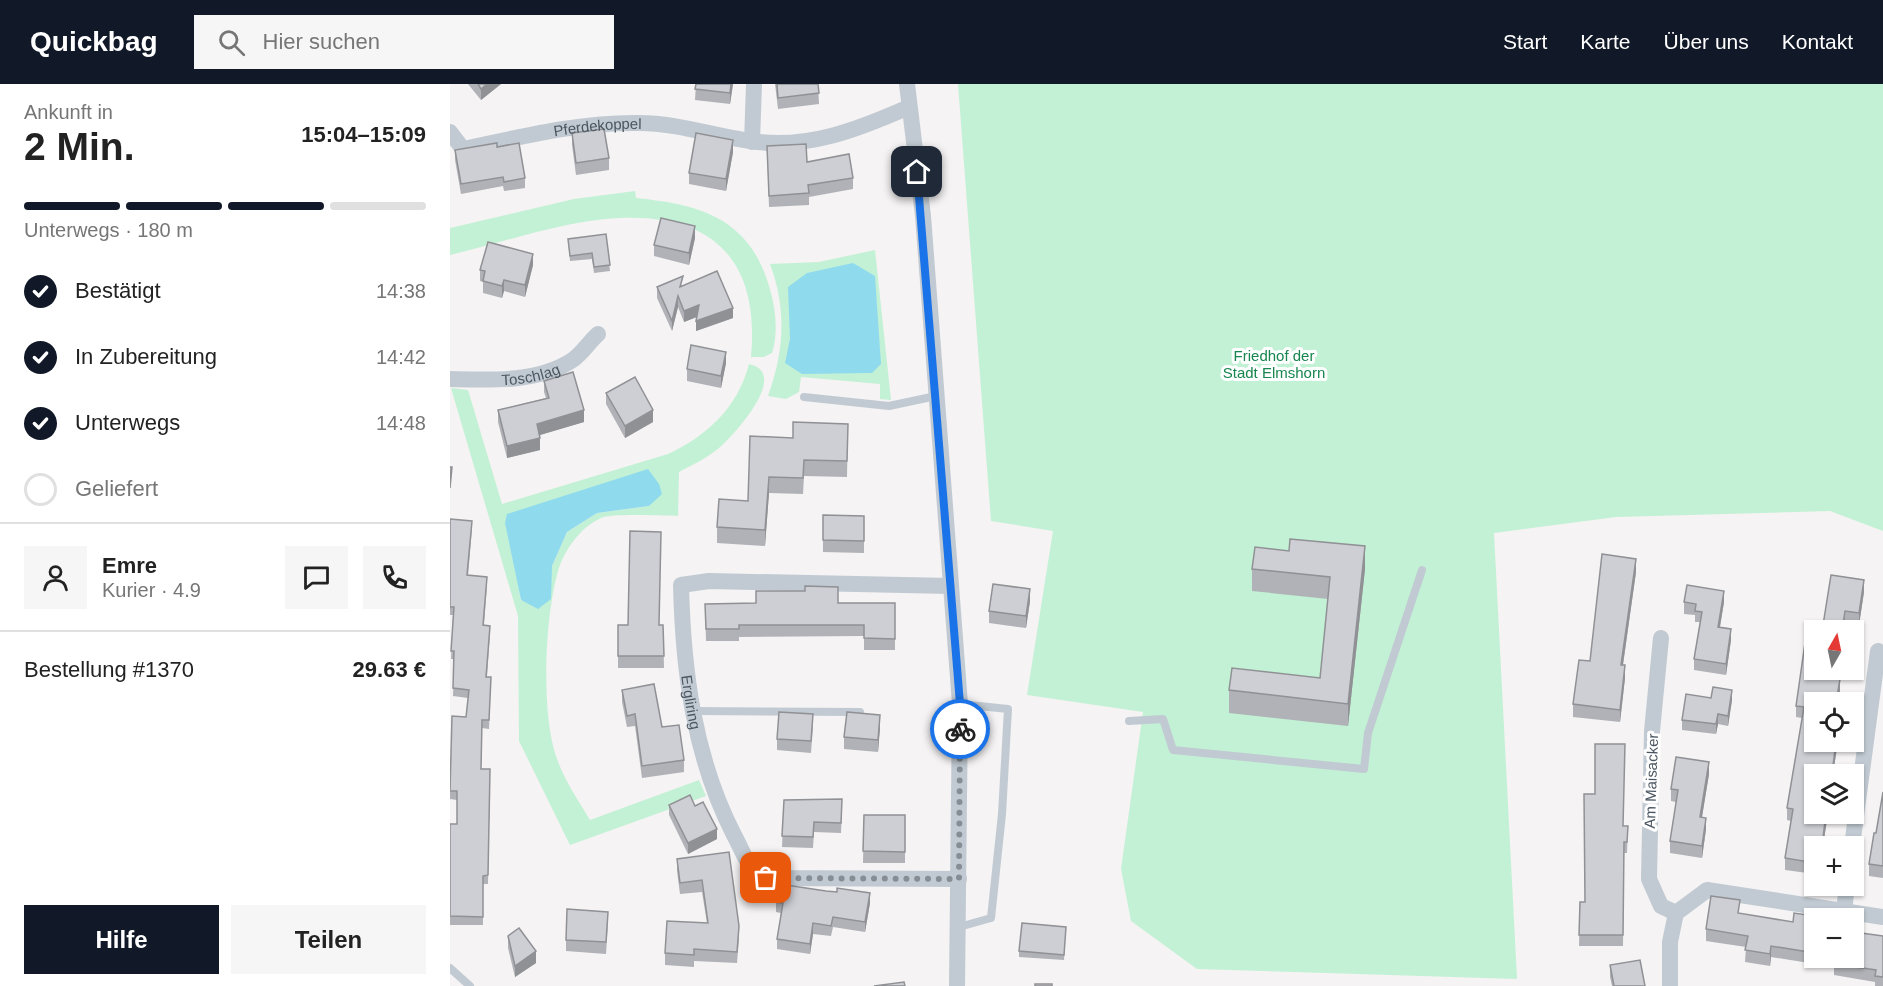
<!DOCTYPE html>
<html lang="de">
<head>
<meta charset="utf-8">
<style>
  :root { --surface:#fff; --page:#f6f6f6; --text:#222; --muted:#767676; --line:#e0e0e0; --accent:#111827 }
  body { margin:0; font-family:Arial,sans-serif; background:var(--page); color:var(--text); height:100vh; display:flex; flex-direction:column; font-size:22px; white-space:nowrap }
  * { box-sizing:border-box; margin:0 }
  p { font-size:20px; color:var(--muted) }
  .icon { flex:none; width:33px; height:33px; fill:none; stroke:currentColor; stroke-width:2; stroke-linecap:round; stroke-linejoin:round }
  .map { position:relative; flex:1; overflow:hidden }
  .side { display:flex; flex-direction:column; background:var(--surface); width:450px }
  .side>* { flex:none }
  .needle { width:39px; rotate:9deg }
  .controls { position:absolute; left:1354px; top:536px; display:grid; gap:12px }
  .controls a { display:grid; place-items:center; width:60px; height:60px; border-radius:0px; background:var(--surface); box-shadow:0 2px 4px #0004; font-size:30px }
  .pin { position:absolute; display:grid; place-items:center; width:51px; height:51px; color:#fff; margin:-26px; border-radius:12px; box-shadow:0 3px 9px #0006 }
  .courier { position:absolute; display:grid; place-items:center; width:60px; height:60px; margin:-30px; border:4px solid #1a73e8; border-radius:50%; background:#fff; color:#222; box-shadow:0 2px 8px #0007 }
  .head em { font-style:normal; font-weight:600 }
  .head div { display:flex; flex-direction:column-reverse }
  .head { display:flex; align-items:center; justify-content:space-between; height:102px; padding:0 24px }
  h1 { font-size:39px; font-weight:600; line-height:45px }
  .bar { display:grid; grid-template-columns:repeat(4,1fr); gap:9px 6px; align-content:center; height:72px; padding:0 24px }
  .bar i { height:8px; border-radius:4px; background:var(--line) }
  .bar .current { background:var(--accent) }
  .bar p { grid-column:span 4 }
  .line { display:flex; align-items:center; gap:15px; padding:0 24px; border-top:2px solid var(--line) }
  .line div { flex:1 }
  .round { display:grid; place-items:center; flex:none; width:63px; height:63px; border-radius:0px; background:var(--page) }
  ol { padding:0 24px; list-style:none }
  li { display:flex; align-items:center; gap:18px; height:66px }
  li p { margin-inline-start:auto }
  li .icon { padding:6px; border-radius:50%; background:var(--accent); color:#fff; stroke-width:4 }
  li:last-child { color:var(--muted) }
  li i { width:33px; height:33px; border:3px solid var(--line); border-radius:50% }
  .primary-button { display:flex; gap:12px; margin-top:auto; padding:12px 24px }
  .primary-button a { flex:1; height:69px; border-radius:0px; background:var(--accent); color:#fff; font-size:24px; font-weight:600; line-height:69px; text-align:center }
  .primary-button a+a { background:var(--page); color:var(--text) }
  header { display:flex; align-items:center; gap:36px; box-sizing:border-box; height:84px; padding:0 30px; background:var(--accent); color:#fff }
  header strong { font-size:28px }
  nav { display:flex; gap:33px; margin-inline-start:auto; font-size:21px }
  .search { width:420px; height:54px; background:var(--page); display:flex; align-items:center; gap:15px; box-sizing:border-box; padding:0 21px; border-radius:0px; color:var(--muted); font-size:22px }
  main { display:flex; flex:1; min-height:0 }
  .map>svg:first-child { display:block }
  .green { fill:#c3f1d5; fill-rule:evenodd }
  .water { fill:#90daee }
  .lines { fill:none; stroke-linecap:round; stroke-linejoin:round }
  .service { stroke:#c1cad2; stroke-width:8 }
  .minor { stroke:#c1cad2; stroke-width:16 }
  .wall { fill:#b0b2b7 }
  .shaded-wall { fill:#909195 }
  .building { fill:#cdcfd5; stroke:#909195; stroke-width:1.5 }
  .done { stroke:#868d94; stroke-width:6; stroke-dasharray:0 10.8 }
  .route { stroke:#1a73e8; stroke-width:8 }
  .labels { text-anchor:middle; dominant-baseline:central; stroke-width:6; stroke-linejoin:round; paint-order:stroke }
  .street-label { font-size:15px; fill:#4a5661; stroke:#fff }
  .park-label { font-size:15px; fill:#17864f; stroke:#fff }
</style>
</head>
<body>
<header>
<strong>Quickbag</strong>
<div class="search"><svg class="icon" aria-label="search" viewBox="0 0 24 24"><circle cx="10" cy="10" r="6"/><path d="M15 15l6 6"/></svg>Hier suchen</div>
<nav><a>Start</a><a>Karte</a><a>Über uns</a><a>Kontakt</a></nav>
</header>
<main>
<section class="side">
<div class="head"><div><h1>2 Min.</h1><p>Ankunft in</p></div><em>15:04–15:09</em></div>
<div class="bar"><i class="current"></i><i class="current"></i><i class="current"></i><i></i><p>Unterwegs · 180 m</p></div>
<ol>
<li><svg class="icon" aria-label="check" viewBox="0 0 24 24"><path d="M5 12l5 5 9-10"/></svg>Bestätigt<p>14:38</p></li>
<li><svg class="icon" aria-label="check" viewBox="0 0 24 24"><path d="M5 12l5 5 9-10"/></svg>In Zubereitung<p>14:42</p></li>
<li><svg class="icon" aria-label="check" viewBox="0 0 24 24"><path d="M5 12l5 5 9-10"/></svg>Unterwegs<p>14:48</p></li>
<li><i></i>Geliefert</li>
</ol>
<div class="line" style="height:108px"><a class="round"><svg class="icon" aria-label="person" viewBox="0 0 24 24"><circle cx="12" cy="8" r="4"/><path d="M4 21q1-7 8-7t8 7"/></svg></a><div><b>Emre</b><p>Kurier · 4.9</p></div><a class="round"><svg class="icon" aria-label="chat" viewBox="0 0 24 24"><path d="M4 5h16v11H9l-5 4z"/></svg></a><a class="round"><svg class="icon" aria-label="phone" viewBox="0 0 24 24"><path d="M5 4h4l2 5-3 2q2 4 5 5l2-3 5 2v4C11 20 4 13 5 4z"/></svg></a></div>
<div class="line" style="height:78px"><div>Bestellung #1370</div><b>29.63 €</b></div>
<div class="primary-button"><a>Hilfe</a><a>Teilen</a></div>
</section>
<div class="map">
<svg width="1433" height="902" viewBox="0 0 1433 902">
  <rect width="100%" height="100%" fill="#f5f3f3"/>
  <g class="green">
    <polygon points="508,0 1433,0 1433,447 1380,427 1166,433 1044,449 1067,895 747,885 681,837 671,785 693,628 577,611 603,447 541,437"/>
    <path d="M185,107L186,114C255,121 302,136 321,209C326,228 328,250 322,269L314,273H301C310,179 265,129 169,134C112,137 55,158 0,171V144L124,115Z"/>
    <path d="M425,166L441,316L430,315V300L351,293L349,308L336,315L318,312C334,268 337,225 320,180L369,178Z"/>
    <path d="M299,280C341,289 284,351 269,364C257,374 242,381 229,388L228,432C211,432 163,429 151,434C130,443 112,469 107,491C95,536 91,628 106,672C113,694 128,716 140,736L249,696L256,712L120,761L69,657L68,532L1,304L18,306L52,420L218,370C257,352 288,323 299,280ZM198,386L199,422L147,429L117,448L102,482L71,517L64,478Z"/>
  </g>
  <g class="water">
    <polygon points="403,179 425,192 431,280 422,289 352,290 335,279 340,255 338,203 357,189"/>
    <polygon points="198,385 209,400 212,410 199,422 147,429 117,448 102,482 101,515 88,525 71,516 55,439 57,430"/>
  </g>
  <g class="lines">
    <g class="service">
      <polyline points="354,313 439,322 486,312"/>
      <polyline points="243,627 410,628"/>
      <polyline points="679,637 713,635 723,666 914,685 918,649 972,486"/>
      <polyline points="509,843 541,834 552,730 558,625 510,620"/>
      <polyline points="0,884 20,902"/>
    </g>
    <g class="minor">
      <polyline points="457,0 473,132 510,620 507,902"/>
      <path id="s1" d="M0,48L13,65C71,53 130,38 189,39C227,39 264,52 301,57C357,66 409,45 459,23"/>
      <polyline points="302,58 304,0"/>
      <path id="s2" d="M0,295C39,296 86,299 121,277C131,271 139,258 148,250"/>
      <path id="s3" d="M501,502L259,497L231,501C233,587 244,673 284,751C294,769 297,785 316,794L509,795"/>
      <polyline points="1211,554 1202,647 1199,795 1211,822 1226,829"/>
      <polyline points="1402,762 1428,567"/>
      <polyline points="1394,827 1397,801"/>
      <polyline points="1220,902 1220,858 1226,829 1257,806 1433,833"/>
    </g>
  </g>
  <g class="wall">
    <polygon points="18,0 51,0 31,16"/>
    <polygon points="246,0 283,0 280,20 245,16"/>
    <polygon points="325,0 368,0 369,20 328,25"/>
    <polygon points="122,49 159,74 159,86 126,91 122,61"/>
    <polygon points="317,62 403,94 403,105 359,113 359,121 319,123"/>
    <polygon points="47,63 75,94 75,104 54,107 53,102 11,110 5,76 5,66"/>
    <polygon points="283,68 276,107 239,100 239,89"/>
    <polygon points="156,150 160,187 144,189 142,175 120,177 118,155"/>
    <polygon points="245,154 239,181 204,172 204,161"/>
    <polygon points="83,181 75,213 54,207 52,214 33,209 33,198 30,197 30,186"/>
    <polygon points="233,201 283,234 246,247 247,233 234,238 228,223 222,247 207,214 207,203"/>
    <polygon points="276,279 271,304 237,297 237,285"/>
    <polygon points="94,297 134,338 89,351 90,366 57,374 48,338 48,326 96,314 94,308"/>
    <polygon points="156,309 203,338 175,354 156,320"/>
    <polygon points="398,340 397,393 354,392 353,410 319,409 315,462 267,459 267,443 298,417 343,354"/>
    <polygon points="373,431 414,432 414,469 373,468"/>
    <polygon points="0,435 22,445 18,492 37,501 34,541 40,550 37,593 41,593 39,645 32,644 31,685 40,685 38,800 33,800 33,841 0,841 0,740 7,740 7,716 0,715 0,684 16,633 18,614 3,612 4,575 1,575 3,531 0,531"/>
    <polygon points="802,485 915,485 898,642 779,629 779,606 870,594 878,515 802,507"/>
    <polygon points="1186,488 1173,581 1175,594 1170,638 1123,633 1123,620 1140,577"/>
    <polygon points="1381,491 1414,496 1414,508 1409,541 1395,538 1394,546 1365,546 1365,585 1388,585 1386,594 1390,595 1390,607 1388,618 1365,618 1365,657 1388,657 1383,690 1365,690 1365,729 1378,729 1373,762 1365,762 1365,790 1335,786 1335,774 1341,737 1337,736 1337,724 1352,634 1346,633 1346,622 1358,538 1373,541"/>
    <polygon points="580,517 576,544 539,539 539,527"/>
    <polygon points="1234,518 1274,518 1270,543 1281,556 1276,591 1244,586 1244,575 1250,538 1245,538 1245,531 1234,530"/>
    <polygon points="445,519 445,566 414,566 414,552 289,553 289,557 256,557 255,520"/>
    <polygon points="168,541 213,541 214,584 168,584"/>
    <polygon points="172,606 212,643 234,676 234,688 192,694 185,642 177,643 172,618"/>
    <polygon points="1282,616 1278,642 1268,640 1266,650 1232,646 1232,636"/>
    <polygon points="363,642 361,669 327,666 327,655"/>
    <polygon points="430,643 428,668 394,665 394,653"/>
    <polygon points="1259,690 1252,733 1256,745 1252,774 1220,769 1220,757 1226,718 1221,717 1221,705"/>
    <polygon points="1433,708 1433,794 1419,792 1419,780 1426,749"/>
    <polygon points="334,716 392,725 391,749 364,748 363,764 332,763"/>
    <polygon points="219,721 245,722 267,755 238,770 219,731"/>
    <polygon points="414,731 455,731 455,779 413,779"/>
    <polygon points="1173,742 1178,742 1177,769 1174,769 1173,862 1129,862 1130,818 1135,818"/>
    <polygon points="279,768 289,854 287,879 244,877 244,883 215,881 215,869 257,839 252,808 230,810 227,787 227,775"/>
    <polygon points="376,807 387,808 420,819 415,848 383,843 381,852 363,850 360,870 327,865 327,855 331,829 326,828 326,818"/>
    <polygon points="1290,830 1343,838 1365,834 1365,873 1404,873 1433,852 1433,902 1425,902 1425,898 1384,891 1384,883 1321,873 1320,882 1295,878 1296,863 1256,857 1256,845"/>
    <polygon points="158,839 156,870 116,867 116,856"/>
    <polygon points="616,843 614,876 569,873 569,867"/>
    <polygon points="58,852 86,879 65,893 58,864"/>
    <polygon points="1160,881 1195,902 1162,902 1160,893"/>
  </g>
  <g class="shaded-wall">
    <polygon points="37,0 51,0 31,16 31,5"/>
    <polygon points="281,0 283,0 280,20 280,9"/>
    <polygon points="283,56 283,68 276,107 276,95"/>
    <polygon points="245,142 245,154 239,181 239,169"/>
    <polygon points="83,170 83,181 75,213 75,201"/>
    <polygon points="54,196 54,207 52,214 52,202"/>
    <polygon points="228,212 228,223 222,247 222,237"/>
    <polygon points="249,221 249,232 234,238 234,227"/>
    <polygon points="283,224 283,234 246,247 246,237"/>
    <polygon points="276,268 276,279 271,304 271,292"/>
    <polygon points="134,326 134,338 87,352 87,340"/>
    <polygon points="203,326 203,338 175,354 175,342"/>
    <polygon points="90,354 90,366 57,374 57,362"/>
    <polygon points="319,393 319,409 315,462 315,446"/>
    <polygon points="915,462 915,485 898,642 898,620"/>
    <polygon points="1186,475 1186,488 1171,594 1171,581"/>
    <polygon points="1414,496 1414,508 1409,541 1409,529"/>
    <polygon points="580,505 580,517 576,544 576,532"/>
    <polygon points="1274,507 1274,518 1268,554 1268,543"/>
    <polygon points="1395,527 1394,546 1392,546"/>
    <polygon points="1281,545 1281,556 1276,591 1276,580"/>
    <polygon points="1175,581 1175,594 1170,638 1170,626"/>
    <polygon points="1386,585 1388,585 1384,606 1384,594"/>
    <polygon points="1390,595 1390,607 1388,618 1386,618"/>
    <polygon points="1282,606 1282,616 1278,642 1278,632"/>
    <polygon points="1268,630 1268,640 1266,650 1266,640"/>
    <polygon points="430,631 430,643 428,668 428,656"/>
    <polygon points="1386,657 1388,657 1383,690 1382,690"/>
    <polygon points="1259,678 1259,690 1250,745 1250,733"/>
    <polygon points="1376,729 1378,729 1373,762 1372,762"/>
    <polygon points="1256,734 1256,745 1252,774 1252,762"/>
    <polygon points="267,745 267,755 238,770 238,759"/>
    <polygon points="420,809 420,819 415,848 415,838"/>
    <polygon points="363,839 363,850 360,870 360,860"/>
    <polygon points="1321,862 1321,873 1320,882 1320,870"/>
    <polygon points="86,867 86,879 65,893 65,882"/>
  </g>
  <g class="building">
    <polygon points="28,0 37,0 31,5"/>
    <polygon points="246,0 281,0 280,9 245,5"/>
    <polygon points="327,0 368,0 369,9 328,14"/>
    <polygon points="154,45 159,74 126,79 122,49"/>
    <polygon points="246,49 283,56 276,95 239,89"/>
    <polygon points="47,59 47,63 69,59 75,94 54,98 53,93 11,100 5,66"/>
    <polygon points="356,60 357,78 399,70 403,94 358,101 359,109 319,112 317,62"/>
    <polygon points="211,134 245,142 239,169 204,161"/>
    <polygon points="156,150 160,181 144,183 142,169 120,172 118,155"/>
    <polygon points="38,158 83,170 75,201 54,196 52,202 33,197 35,187 30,186"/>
    <polygon points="267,187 283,224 246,237 249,221 234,227 228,212 222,237 207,203 233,192 230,203"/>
    <polygon points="241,261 276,268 271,292 237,285"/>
    <polygon points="123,288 134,326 87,340 90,354 57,362 48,326 99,314 94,297"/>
    <polygon points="185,293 203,326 175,342 156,309"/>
    <polygon points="343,338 398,340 397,377 354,376 353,394 319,393 315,446 267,443 269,415 298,417 300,352 343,354"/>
    <polygon points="0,383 2,383 0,404"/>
    <polygon points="373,431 414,432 414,457 373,456"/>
    <polygon points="0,435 22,437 17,491 37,493 33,541 40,542 36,593 41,593 39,636 32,636 31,685 40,685 38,791 33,792 33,833 0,832 0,740 7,740 7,707 0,707 2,632 16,633 19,606 3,604 4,567 1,567 4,523 0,523"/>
    <polygon points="180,447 211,448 209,541 213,541 214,572 168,572 168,541 178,541"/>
    <polygon points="840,455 915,462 898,620 779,606 782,584 870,594 880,493 802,485 805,463 839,467"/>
    <polygon points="1152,470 1186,475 1171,581 1175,581 1170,626 1123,620 1129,576 1140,577"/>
    <polygon points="1381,491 1414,496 1409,529 1395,527 1392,546 1365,546 1365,585 1386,585 1384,594 1390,595 1386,618 1365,618 1365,657 1386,657 1382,690 1365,690 1365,729 1376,729 1372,762 1365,762 1365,779 1335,774 1343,725 1337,724 1354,623 1346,622 1358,538 1373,541"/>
    <polygon points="543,500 580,505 576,532 539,527"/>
    <polygon points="1237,501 1274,507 1268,543 1281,545 1276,580 1244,575 1252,528 1245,527 1246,520 1234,518"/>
    <polygon points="355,502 388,503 388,519 445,519 445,555 414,554 414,541 289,541 289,545 256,545 255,520 306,519 306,507 355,507"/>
    <polygon points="204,600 212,643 229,641 234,676 192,682 185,630 177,632 172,606"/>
    <polygon points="1263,603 1282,606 1278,632 1268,630 1266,640 1232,636 1236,610 1261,614"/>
    <polygon points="329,628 363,630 361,657 327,655"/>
    <polygon points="397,628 430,631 428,656 394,653"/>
    <polygon points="1145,660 1175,660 1173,742 1178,742 1177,758 1174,758 1173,851 1129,851 1130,818 1135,818 1134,710 1145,710"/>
    <polygon points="1226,673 1259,678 1250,733 1256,734 1252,762 1220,757 1228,706 1221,705"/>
    <polygon points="1433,708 1433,782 1419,780 1424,749 1426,749"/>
    <polygon points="240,711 245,722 253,718 267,745 238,759 219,721"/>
    <polygon points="392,715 391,739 364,738 363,753 332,752 334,716"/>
    <polygon points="414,731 455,731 455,768 413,767"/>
    <polygon points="279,768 289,842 287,868 244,865 244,871 215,869 217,837 258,839 252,796 230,799 227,775"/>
    <polygon points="329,800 376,807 387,808 387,804 420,809 415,838 383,833 381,842 363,839 360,860 327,855 333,819 326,818"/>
    <polygon points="1261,812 1290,816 1288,829 1343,838 1344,829 1371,833 1371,834 1365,834 1365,869 1321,862 1320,870 1295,866 1298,852 1256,845"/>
    <polygon points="117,825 158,828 156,858 116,856"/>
    <polygon points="572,839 616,843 614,871 569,867"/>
    <polygon points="69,844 86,867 65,882 58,852"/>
    <polygon points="1404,848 1433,852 1433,893 1425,892 1426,886 1384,880 1385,873 1404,873"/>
    <polygon points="1190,876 1195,902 1164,902 1160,881"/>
    <polygon points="454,898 455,902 424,902"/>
    <rect x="585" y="900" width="17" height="2"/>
  </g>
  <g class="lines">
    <polyline class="done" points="316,794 509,795 510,645"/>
    <polyline class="route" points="467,88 510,620 510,645"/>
  </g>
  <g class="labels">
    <g class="street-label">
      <text stroke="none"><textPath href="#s1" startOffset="158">Pferdekoppel</textPath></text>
      <text stroke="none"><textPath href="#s2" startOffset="81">Toschlag</textPath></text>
      <text stroke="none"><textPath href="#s3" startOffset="388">Ergliring</textPath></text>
      <text transform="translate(1201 697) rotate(-88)">Am Maisacker</text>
    </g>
    <g class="park-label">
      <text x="824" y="271">Friedhof der<tspan x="824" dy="17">Stadt Elmshorn</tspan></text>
    </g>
  </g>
</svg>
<div class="controls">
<a><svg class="needle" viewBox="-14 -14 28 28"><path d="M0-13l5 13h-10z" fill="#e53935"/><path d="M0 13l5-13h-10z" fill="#767676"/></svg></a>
<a><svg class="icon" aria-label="locate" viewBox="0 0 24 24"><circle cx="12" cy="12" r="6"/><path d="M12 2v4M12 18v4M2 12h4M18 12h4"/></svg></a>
<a><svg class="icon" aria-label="layers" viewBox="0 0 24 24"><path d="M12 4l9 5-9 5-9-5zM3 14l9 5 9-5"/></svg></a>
<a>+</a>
<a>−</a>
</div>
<div class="pin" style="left:316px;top:794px;background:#ea580c"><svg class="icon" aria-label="bag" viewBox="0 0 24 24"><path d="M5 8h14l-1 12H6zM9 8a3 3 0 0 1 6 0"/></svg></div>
<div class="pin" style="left:467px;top:88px;background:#1f2937"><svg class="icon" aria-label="home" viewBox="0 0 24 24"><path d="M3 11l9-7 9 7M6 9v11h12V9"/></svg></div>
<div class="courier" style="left:510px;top:645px"><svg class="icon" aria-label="bike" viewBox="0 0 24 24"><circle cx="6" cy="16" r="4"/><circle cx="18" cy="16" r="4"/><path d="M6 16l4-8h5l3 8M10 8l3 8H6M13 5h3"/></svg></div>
</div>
</main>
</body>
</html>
